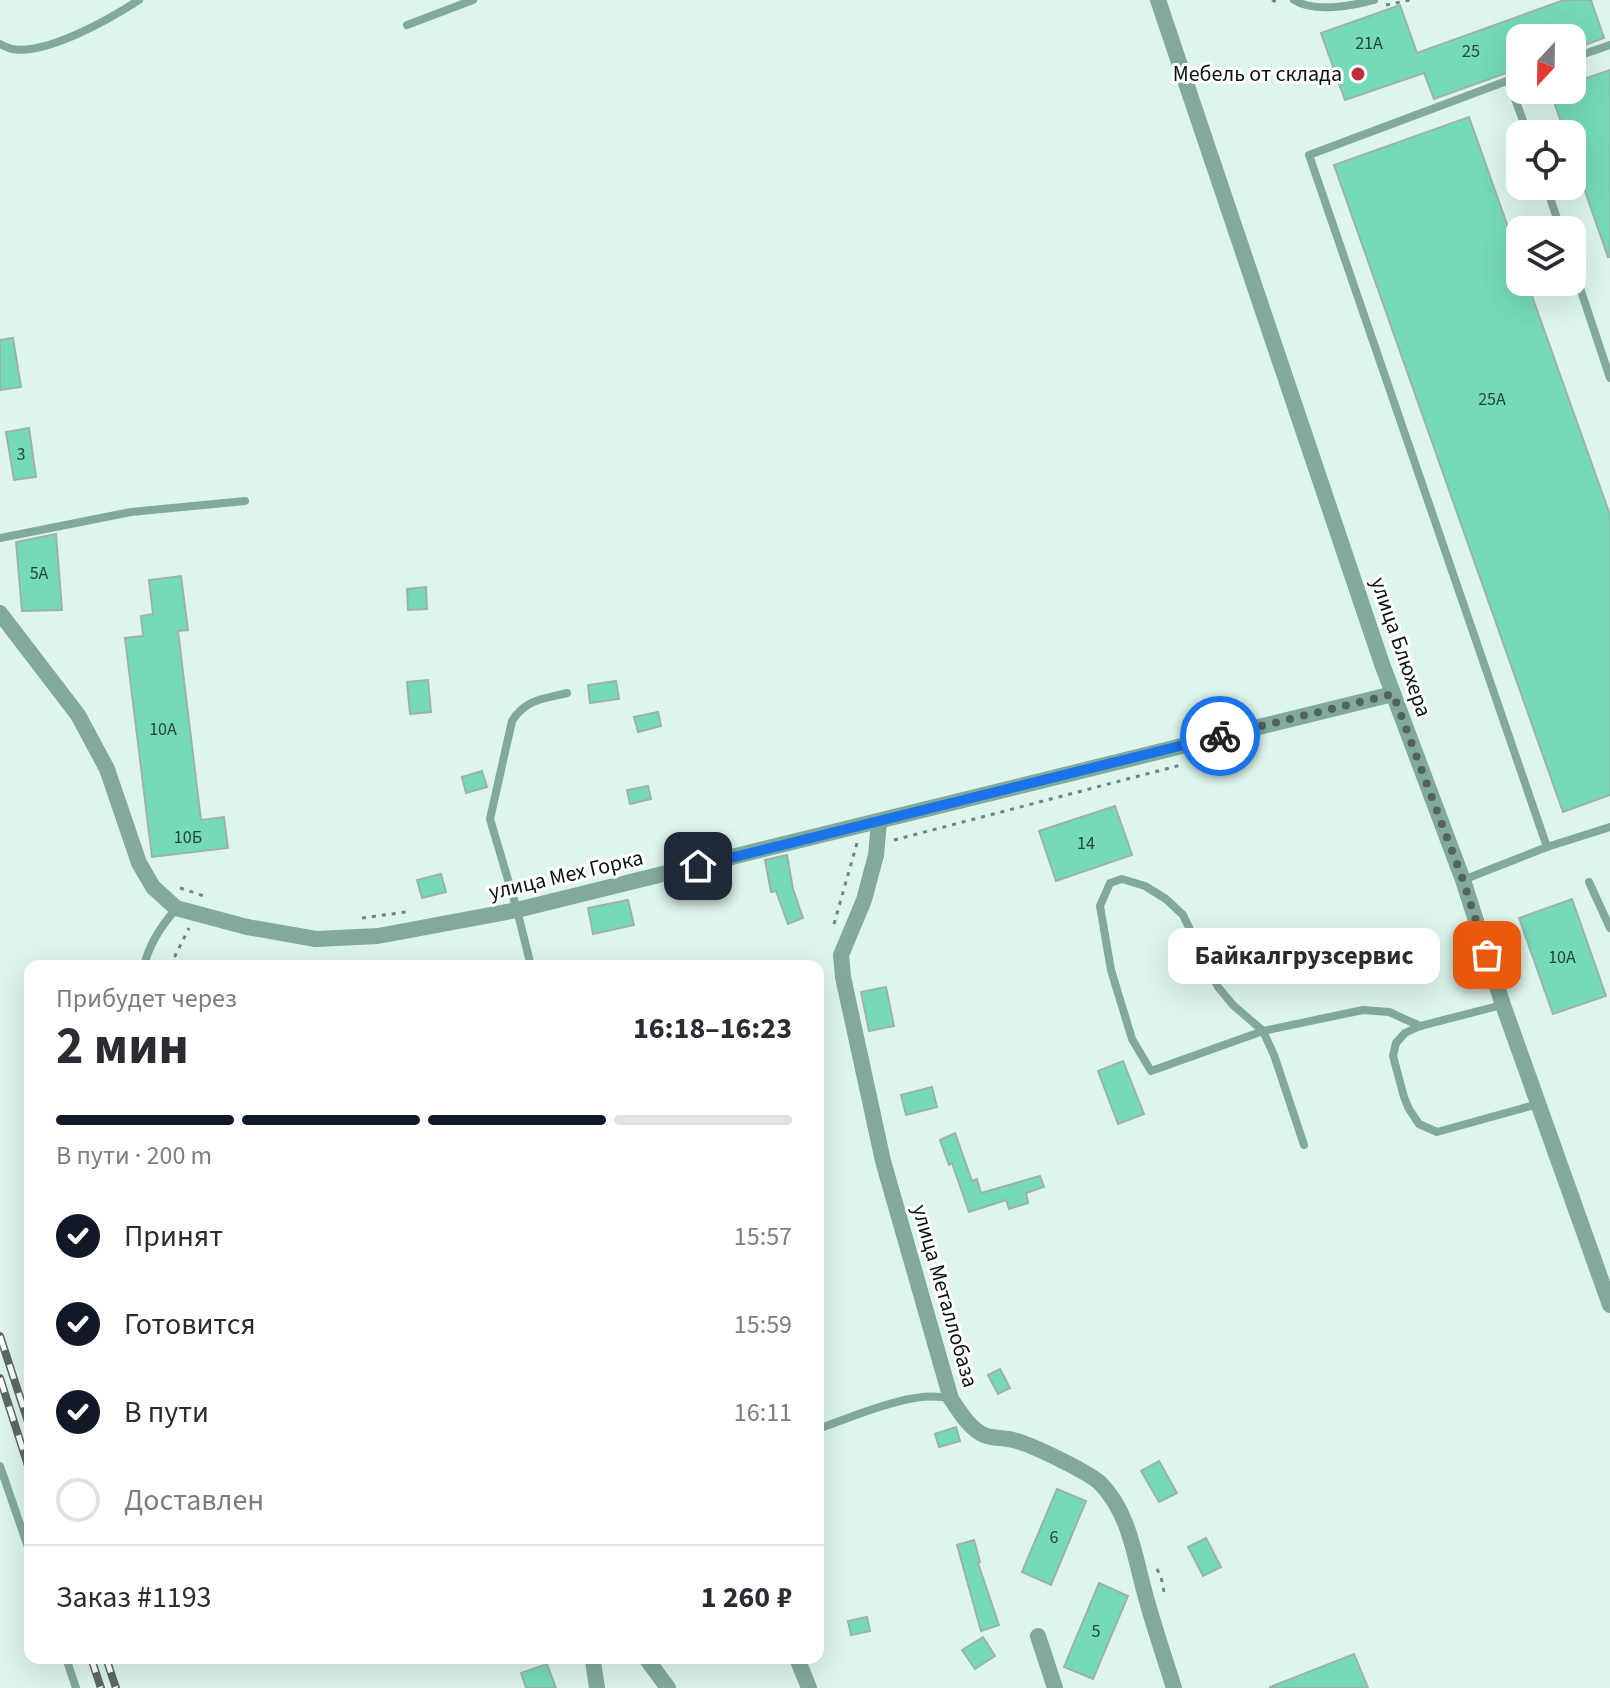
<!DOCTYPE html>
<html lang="ru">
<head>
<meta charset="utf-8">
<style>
  :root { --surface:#fff; --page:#f2f2f3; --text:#2b2b33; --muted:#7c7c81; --line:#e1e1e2; --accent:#111827 }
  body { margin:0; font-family:"Source Sans 3",sans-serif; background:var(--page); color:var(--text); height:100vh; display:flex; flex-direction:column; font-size:30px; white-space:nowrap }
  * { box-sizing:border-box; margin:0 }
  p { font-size:26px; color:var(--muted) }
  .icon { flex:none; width:44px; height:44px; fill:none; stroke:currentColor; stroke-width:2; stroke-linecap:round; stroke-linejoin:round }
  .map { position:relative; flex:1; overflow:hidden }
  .side { position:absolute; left:24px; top:960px; width:800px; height:704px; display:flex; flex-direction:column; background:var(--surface); border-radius:16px; box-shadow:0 8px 32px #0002 }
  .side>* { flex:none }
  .needle { width:52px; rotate:202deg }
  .controls { position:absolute; left:1506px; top:24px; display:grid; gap:16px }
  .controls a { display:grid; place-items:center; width:80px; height:80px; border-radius:16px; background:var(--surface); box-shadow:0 8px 32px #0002; font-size:40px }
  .pin { position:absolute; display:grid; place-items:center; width:68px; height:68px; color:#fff; margin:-34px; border-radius:16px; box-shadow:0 4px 12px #0006 }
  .courier { position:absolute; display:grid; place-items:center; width:80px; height:80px; margin:-40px; border:6px solid #1a73e8; border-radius:50%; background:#fff; color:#222; box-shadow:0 2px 10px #0007 }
  .bubble { position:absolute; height:56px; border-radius:16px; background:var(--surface); box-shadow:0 8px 32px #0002; font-size:26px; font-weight:700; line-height:56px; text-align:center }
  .summary em { font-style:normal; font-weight:700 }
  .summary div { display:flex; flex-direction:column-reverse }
  .summary { display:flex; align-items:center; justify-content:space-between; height:136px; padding:0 32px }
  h1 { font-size:52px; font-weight:700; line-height:60px }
  .bar { display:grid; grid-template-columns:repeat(4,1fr); gap:12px 8px; align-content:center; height:96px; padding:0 32px }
  .bar i { height:10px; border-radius:6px; background:var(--line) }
  .bar .active { background:var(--accent) }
  .bar p { grid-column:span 4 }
  .line { display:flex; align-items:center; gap:20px; padding:0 32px; border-top:2px solid var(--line) }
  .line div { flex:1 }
  ol { padding:0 32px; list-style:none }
  li { display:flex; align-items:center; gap:24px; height:88px }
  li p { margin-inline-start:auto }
  li .icon { padding:8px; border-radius:50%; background:var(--accent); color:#fff; stroke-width:4 }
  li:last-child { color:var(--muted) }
  li i { width:44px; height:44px; border:4px solid var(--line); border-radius:50% }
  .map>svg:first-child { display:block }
  .building { fill:#74dab9; stroke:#9cb3aa; stroke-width:2 }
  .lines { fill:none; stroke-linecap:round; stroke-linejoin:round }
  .path { stroke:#73837d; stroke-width:3; stroke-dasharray:4 6; stroke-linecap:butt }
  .service { stroke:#82aa9b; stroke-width:8 }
  .minor { stroke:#82aa9b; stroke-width:16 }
  .rail-casing { stroke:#5b6964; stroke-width:8 }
  .rail { stroke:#fff; stroke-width:5; stroke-dasharray:15; stroke-linecap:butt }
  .done { stroke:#54625d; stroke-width:8; stroke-dasharray:0 14.4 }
  .route { stroke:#1a73e8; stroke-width:10 }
  .poi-dot { fill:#be2e3e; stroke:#fff; stroke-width:3 }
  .labels { text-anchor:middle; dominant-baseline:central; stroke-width:6; stroke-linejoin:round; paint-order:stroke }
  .number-label { font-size:18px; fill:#25453a }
  .poi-label { font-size:22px; fill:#0b1310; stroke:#fff; text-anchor:end }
  .street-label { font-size:22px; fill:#0b1310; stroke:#fff }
</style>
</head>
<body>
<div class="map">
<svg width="1610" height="1688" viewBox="0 0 1610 1688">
  <rect width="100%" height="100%" fill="#ddf5eb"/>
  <g class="building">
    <polygon points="1564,0 1591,0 1604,38 1572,50 1572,38 1520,38 1520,68 1434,99 1424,73 1345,100 1321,33 1400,5 1417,53"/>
    <polygon points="1610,70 1610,257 1608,257 1572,154 1572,134 1565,134 1550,90 1572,90 1572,83"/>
    <polygon points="1469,117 1520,261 1520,282 1527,282 1610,515 1610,795 1563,812 1334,165"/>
    <polygon points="13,338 21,387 0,390 0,340"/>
    <polygon points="29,428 36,477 14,480 6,432"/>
    <polygon points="56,534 62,610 22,611 16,542"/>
    <polygon points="181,576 188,630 178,631 201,820 224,817 228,848 152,857 125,638 143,636 141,616 153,614 149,580"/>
    <polygon points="426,587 427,609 408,610 407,589"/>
    <polygon points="428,680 431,712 410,714 407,682"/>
    <polygon points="616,681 619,699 590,703 588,685"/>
    <polygon points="658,712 661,726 638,732 634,717"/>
    <polygon points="482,771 487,787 466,793 462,777"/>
    <polygon points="648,786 651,799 630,804 627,790"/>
    <polygon points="1115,806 1132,855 1056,881 1039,831"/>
    <polygon points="787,855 793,889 803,918 788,924 776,891 771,892 765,860"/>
    <polygon points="441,874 446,892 422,898 417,880"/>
    <polygon points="1572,899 1606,996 1553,1014 1519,918"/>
    <polygon points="628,900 634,925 593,934 588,908"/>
    <polygon points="886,987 894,1026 869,1031 861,992"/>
    <polygon points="1123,1061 1144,1114 1118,1124 1098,1071"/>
    <polygon points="932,1087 937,1107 906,1115 901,1095"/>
    <polygon points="955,1133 972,1181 977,1179 981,1193 1040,1176 1044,1187 1026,1193 1028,1203 1009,1209 1006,1200 969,1212 952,1163 949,1165 940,1140"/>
    <polygon points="1000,1369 1010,1388 998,1394 988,1375"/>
    <polygon points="956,1427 960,1441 939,1447 935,1434"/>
    <polygon points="1159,1461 1177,1493 1159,1502 1141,1471"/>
    <polygon points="1057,1489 1086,1501 1051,1585 1022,1572"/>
    <polygon points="1206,1538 1221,1567 1203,1576 1188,1547"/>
    <polygon points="974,1540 980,1562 978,1563 999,1625 981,1631 957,1545"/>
    <polygon points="1099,1583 1128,1596 1093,1679 1064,1667"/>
    <polygon points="867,1617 870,1631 851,1635 848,1621"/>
    <polygon points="983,1637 995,1656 975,1669 962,1650"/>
    <polygon points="1354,1654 1368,1688 1270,1688 1270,1687"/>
    <polygon points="547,1664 556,1688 526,1688 521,1673"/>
  </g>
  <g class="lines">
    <g class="path">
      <polyline points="1272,0 1281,4"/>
      <polyline points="1386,5 1410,0"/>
      <polyline points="894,840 1181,765"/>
      <polyline points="180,888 207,897"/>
      <polyline points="362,918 406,912"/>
      <polyline points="834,924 857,843"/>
      <polyline points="170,966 189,928"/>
      <polyline points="1157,1569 1161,1577 1165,1596"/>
    </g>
    <g class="service">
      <path d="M1294,0C1314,13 1352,6 1374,0"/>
      <polyline points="407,25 473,0"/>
      <path d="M0,44C4,46 8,48 12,49C47,55 110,19 139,0"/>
      <polyline points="1572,58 1610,45"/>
      <polyline points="1520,76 1309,155 1547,847"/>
      <polyline points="1508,80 1528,134"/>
      <polyline points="1546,186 1561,230"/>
      <polyline points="1572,264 1610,378"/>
      <polyline points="0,538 131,512 245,501"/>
      <polyline points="1463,880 1547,847 1610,827"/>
      <polyline points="1589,882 1610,928"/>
      <path d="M144,966C149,944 161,926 176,909"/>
      <path d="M531,966L517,910L490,819L512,721C526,699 543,699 567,693"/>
      <polyline points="1502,1005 1420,1026 1405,1033 1396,1043 1393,1056 1404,1097 1409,1109 1419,1124 1437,1132 1538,1104"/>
      <polyline points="1304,1145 1274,1055 1263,1031 1233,1005 1218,987 1183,915 1166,899 1145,886 1122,879 1110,883 1100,906 1111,970 1132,1039 1151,1071 1263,1031 1363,1010 1389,1012 1420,1026"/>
      <path d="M818,1429C852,1417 916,1388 950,1399"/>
      <polyline points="0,1466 30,1553"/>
      <polyline points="66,1658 76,1688"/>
    </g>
    <g class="minor">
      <polyline points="1158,0 1382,664 1463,880 1503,1005 1610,1305"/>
      <polyline points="0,613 78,715 107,769 139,863 153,887 176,908 247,927 316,939 378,936 517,910 1393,694"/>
      <path d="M879,822L876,855L864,900L841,955L843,977L883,1161L951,1399C960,1412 969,1428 984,1435C993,1439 1003,1437 1013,1440C1031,1444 1088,1472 1100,1483C1131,1514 1135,1561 1147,1601C1155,1630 1165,1659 1174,1688"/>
      <polyline points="1038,1636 1055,1688"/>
      <polyline points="595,1658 593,1661 597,1688"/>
      <polyline points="646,1658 668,1688"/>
      <polyline points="797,1658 809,1688"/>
    </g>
    <g class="rail-casing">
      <g id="rail">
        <polyline points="0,1336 30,1428"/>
        <polyline points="0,1378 30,1472"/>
        <polyline points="91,1658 101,1688"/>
        <polyline points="106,1658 116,1688"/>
      </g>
    </g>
    <use href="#rail" class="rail"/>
  </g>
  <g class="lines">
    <polyline class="done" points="1220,736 1393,694 1463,880 1487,955"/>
    <polyline class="route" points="698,866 1220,736"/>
  </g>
  <circle class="poi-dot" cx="1358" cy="74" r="8"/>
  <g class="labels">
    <g class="number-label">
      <text x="1369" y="43">21А</text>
      <text x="1471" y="51">25</text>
      <text x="1492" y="399">25А</text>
      <text x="21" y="454">3</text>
      <text x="39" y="573">5А</text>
      <text x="163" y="729">10А</text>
      <text x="188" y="837">10Б</text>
      <text x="1086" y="843">14</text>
      <text x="1562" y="957">10А</text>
      <text x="1054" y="1537">6</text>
      <text x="1096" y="1631">5</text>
    </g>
    <g class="poi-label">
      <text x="1342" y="74">Мебель от склада</text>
    </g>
    <g class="street-label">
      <text transform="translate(1401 647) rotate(71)">улица Блюхера</text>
      <text transform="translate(566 875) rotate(-13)">улица Мех Горка</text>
      <text transform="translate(945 1296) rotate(74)">улица Металлобаза</text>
    </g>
  </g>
</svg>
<div class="controls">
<a><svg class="needle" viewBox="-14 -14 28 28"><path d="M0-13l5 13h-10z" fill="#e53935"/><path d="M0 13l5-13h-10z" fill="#7c7c81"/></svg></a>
<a><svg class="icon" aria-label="locate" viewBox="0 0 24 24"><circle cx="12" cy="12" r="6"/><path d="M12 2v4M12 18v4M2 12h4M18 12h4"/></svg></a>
<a><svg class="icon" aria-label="layers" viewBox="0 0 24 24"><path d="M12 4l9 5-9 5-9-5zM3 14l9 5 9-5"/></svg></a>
</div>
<div class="pin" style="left:1487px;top:955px;background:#ea580c"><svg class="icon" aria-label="bag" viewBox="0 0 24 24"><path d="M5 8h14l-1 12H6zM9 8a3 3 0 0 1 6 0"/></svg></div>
<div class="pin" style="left:698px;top:866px;background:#1f2937"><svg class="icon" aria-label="home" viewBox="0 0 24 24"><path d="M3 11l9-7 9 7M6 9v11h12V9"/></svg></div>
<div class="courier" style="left:1220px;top:736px"><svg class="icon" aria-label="bike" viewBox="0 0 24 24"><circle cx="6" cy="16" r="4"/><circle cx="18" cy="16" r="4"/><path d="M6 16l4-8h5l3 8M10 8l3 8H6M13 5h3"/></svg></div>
<div class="bubble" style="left:1168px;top:928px;width:272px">Байкалгрузсервис</div>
<section class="side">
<div class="summary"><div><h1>2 мин</h1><p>Прибудет через</p></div><em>16:18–16:23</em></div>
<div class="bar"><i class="active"></i><i class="active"></i><i class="active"></i><i></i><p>В пути · 200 m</p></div>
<ol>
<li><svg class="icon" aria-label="check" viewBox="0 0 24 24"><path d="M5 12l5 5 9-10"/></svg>Принят<p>15:57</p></li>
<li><svg class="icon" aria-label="check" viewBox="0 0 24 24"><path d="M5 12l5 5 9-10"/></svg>Готовится<p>15:59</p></li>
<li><svg class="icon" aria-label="check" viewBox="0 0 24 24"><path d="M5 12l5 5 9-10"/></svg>В пути<p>16:11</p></li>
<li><i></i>Доставлен</li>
</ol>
<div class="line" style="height:104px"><div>Заказ #1193</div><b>1 260 ₽</b></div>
</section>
</div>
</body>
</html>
